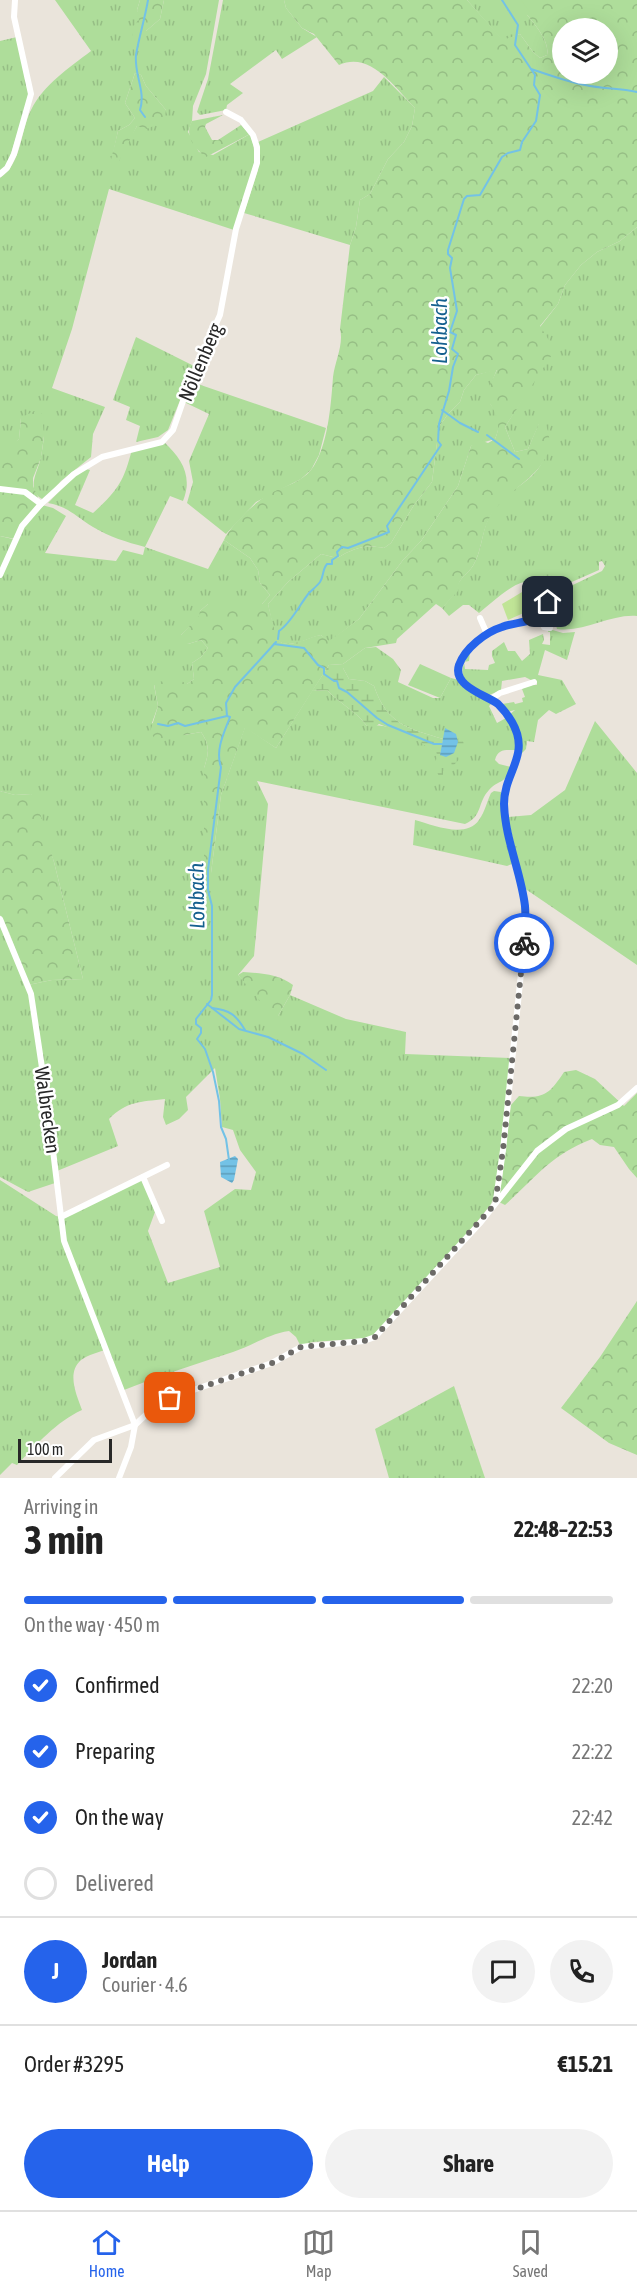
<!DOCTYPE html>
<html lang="en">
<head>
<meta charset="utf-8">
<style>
  :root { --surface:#fff; --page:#f2f2f2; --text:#222; --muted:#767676; --line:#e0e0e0; --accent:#2563eb }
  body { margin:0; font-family:"Asap Condensed",sans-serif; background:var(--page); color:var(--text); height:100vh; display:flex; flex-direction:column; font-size:22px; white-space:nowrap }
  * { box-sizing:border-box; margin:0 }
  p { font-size:20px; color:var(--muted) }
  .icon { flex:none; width:33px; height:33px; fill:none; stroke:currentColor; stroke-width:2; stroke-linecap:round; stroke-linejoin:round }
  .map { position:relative; height:1478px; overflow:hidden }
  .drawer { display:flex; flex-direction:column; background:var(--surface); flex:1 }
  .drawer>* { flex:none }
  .tools { position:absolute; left:552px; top:18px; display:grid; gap:12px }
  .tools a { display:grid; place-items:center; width:66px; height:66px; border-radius:50%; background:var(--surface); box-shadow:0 6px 24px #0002; font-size:30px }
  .scale { position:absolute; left:18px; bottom:15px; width:94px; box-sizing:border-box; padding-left:6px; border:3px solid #282828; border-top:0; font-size:16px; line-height:21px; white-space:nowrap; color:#282828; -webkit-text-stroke:4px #fff; paint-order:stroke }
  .pin { position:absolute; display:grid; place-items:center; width:51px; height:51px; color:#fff; margin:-26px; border-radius:12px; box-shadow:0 3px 9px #0006 }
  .courier { position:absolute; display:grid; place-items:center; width:60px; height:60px; margin:-30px; border:4px solid #2563eb; border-radius:50%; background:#fff; color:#222; box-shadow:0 2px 8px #0007 }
  .summary em { font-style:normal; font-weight:700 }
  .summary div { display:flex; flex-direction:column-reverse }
  .summary { display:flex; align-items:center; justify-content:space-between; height:102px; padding:0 24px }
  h1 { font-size:39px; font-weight:700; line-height:45px }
  .bar { display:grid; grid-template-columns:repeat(4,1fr); gap:9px 6px; align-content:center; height:72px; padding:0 24px }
  .bar i { height:8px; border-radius:4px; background:var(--line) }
  .bar .active { background:var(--accent) }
  .bar p { grid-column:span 4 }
  .line { display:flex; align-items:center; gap:15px; padding:0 24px; border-top:2px solid var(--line) }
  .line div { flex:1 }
  .round { display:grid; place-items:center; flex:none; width:63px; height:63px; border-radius:32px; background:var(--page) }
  ol { padding:0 24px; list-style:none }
  li { display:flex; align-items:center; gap:18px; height:66px }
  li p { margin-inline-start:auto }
  li .icon { padding:6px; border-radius:50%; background:var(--accent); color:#fff; stroke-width:4 }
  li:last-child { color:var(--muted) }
  li i { width:33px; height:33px; border:3px solid var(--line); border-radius:50% }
  .action { display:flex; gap:12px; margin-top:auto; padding:12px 24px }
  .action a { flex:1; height:69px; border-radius:36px; background:var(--accent); color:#fff; font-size:24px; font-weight:700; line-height:69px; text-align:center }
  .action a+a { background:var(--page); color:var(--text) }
  .dock { display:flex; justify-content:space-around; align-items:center; height:84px; border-top:2px solid var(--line); background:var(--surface); font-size:16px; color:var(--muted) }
  .dock a { display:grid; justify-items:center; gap:3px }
  .dock .active { color:var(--accent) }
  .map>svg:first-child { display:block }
  .grass { fill:url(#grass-tufts); fill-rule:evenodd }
  .forest { fill:url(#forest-crowns); fill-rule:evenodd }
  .wetland { fill:url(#wetland-marsh) }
  .park { fill:#aedd9a }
  .pitch { fill:#c0e496 }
  .water { fill:url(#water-rules) }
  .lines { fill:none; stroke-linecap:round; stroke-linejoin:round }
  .stream { stroke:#73c2e6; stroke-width:2 }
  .street { stroke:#fff; stroke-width:6 }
  .done { stroke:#6c6a67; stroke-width:6; stroke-dasharray:0 10.8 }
  .route { stroke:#2563eb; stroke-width:8 }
  .labels { text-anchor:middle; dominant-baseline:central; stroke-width:5; stroke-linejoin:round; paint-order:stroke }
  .street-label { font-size:20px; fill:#282828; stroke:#fff }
  .water-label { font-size:21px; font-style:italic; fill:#15608f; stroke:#fff }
</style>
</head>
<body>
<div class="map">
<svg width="637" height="1478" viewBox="0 0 637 1478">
  <defs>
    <pattern id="grass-tufts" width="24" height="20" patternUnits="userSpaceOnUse" patternTransform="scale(1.5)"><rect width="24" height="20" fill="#aedd9a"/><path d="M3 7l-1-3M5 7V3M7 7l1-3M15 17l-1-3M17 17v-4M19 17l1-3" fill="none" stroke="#96be85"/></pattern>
    <pattern id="forest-crowns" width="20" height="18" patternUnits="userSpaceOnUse" patternTransform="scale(1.5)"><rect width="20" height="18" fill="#aedd9a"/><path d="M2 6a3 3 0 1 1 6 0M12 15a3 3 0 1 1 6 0" fill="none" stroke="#96be85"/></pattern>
    <pattern id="wetland-marsh" width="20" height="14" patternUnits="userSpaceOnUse" patternTransform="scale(1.5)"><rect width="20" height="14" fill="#aedd9a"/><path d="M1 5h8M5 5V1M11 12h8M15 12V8" fill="none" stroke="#96be85"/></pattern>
    <pattern id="water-rules" width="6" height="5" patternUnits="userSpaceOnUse" patternTransform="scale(1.5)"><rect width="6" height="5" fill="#73c2e6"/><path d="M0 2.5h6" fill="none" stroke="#5e9eba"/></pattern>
  </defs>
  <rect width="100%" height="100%" fill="#eae4db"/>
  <g class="grass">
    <path d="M55,0H140L137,10L146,31L160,19L164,0H219L206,74L193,106L192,121L188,132L199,152L213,155L250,134C254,144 255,153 254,164L234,230L109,189L72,329L52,388L105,407L93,434L91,457L61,481L44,500C26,491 36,475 40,461C42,453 43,444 44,436L21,418L19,439L0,460V178C22,163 20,132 31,110C44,84 69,68 91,51ZM135,73L141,75L146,86L166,110L137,126L109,172L118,131L129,125L135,118L125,103Z"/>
    <polygon points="223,0 284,0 286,8 302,28 317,37 282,59 276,50 230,84 243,93 227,105 226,110 200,115 197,112 208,79"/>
    <path d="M467,0H515C525,14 551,38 547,55L540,58L533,52L520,34L503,41Z"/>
    <polygon points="17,37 30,94 7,166 0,172 0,41"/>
    <polygon points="384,77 415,108 412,126 404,142 388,159 370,194 360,200 356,227 350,245 244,213 258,170 258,142 373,91"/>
    <path d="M637,227V616C609,614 585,633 557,629L552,610L567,612L571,607L569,600L555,603L556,599L552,595L602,571L605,566L602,561L599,562V570L549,592C542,589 535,582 527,582C514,581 489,605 479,613L469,605H463L449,616L442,608L457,591C457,578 468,575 474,564C483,548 481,529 492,512C514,479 548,484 548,432L539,424L528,449L515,452L505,427L539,372L540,327L558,304L565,285L581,265L597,252L620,241Z"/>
    <polygon points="136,337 194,366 168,430 158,437 136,442 140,426 126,420 130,407 113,400"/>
    <path d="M497,369C493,380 488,390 490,402C491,407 493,406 495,411C501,420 499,430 495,439L471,446L458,486L421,541L403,560L359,619L329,642L321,635C306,638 291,650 276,640L268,604L288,582L321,554L337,558C354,548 365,544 384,548L391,543L414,505L432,482L439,427L448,414L460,402L464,390L476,375Z"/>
    <polygon points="192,382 326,428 319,455 311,470 301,479 256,502 226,534 187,503 193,482 189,461 209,414 184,402"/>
    <path d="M164,442C182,459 193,476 183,501L170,496L145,547L208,569L224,540L250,558L258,570L260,583L270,595L262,604H208L200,611V616L181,635L188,644L201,640L208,648L201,657L192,663L194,679L187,684L154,685L158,706L152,723L184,735L201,732C210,745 209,753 204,768L211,873L221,795L245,727L276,748L312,691L327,690C340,704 356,711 367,726C391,721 421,741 440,755L445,728L443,739C407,728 387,724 374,686L365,681L349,679L343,668V664L365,648L376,647L393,659L401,670L398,682L433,698H440L451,678L459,680L492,703L489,706L497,723L506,718C513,728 517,737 516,750C506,750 498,748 495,760L499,764L511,767C504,786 499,779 489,790C477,803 483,816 465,824L257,781L268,804L254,956L238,975L278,1016L290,995L346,1019L406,1032L405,1054L512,1058L496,1192L491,1204L470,1231L374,1335L368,1338L313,1342L300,1345L296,1337L289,1331C268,1334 252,1346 233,1352C196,1364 159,1376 124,1390L108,1349C99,1352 88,1355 81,1360C66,1373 77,1396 82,1410C56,1422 37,1444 17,1465L12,1463L0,1475V1180L56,1216L61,1217L143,1177L155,1212L148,1231L168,1283L220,1267L204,1211L235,1189L251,1190L256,1172L240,1150L233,1130L222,1127L220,1099L215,1068L186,1097L188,1110L179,1119L166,1125L163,1117L165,1099C140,1102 127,1101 109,1119L118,1146L57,1171L55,1183L28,1192L0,1177V915L9,932L28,985L52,980L83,979L54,862L31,794L15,795L0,791V536L17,540L26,524L42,505L53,508L66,516L45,553L116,561L123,550L143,555L145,547C126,542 110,537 93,527C75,516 69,507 48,503L82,468L90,470L75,505L93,513C117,491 124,482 132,449Z"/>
    <path d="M549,629L563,633L575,632L567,660L545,650L538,675L562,680L576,704L556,714L549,710L538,720L534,742L527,741L526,749L520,755V745L509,715L515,710L507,712L502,704L514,702L515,704L523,702L522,698L525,697L522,689L528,685H537V683L525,677L502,681L501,690L487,696C465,681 454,679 470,652L469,661L464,662L465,669L488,670L489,665L495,663L492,656V651L504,642L508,651H515L522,661L530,654L529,640L543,634L544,640L542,644L550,645V632H548Z"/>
    <polygon points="595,721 637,773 637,965 524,888 508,817 531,815 565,790"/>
    <path d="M494,791L501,792V815L512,864L507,866L413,845L415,820C433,825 466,839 479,820C485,812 487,801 491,793Z"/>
    <polygon points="454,1386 485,1478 389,1478 375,1429"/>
  </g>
  <g class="forest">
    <polygon points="140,0 164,0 160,19 146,31 135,54 132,28 139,20 137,10"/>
    <path d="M284,0H467L503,40L520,34L533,52L540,58L547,55C551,38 525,14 515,0H637V227L620,241L597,252L581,265L565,285L558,304L540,326L555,350L505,427L515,452L528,449L539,423H545C565,468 511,484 493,512C481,529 483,548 474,564C469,574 457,578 458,591L442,608L436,604L397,639L396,643L365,648L343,664L329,665L276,748L245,728L221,795L211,873L204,876V768C209,753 210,745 201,732L156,740L150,732L158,706L154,684L174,677L187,684L194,679L192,663L201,657L208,648L201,640L188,644L181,642V635L199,616L200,611L208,604H262L270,595L260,583L258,570L250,558L224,540C229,527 258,499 271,493C285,486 301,482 311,470C328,448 331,404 333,377C335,361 344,344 340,329L350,245L356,227L360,200L370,194L388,159L404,142L412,126L415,108C394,87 371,51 339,65L314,34L302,28L286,8ZM562,28H608V74H562ZM497,370L485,395C494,411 503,421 495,439L488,443L480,440L471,446L458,486L421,541L403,560L359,619L329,641L321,635C306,637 291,650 277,640L268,604L288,582L321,554L337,558C354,548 365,544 384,548L391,543L414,505L432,482L439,427L448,414L460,402L464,390L476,375Z"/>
    <polygon points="135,73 141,75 146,86 166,110 164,122 146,129 137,126 113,173 108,172 118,131 129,125 135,118 125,103"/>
    <path d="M223,115L206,124L205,127L212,140H218L241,125L250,134L206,157C194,148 184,135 192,121Z"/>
    <path d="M34,411L42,414L44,436L41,458L33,478V486L38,497L36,500L41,504L15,539L0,536V459C2,445 10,447 19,439L21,418Z"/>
    <polygon points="0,791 15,795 31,794 36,799 54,862 83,979 52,980 28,985 9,932 0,915"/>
    <path d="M243,972C261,973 278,974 293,985L290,995L278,1016H273L238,975Z"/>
    <path d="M576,1070L595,1079L624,1106L637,1093V1178L629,1169L614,1147L600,1145L592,1139C551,1155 537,1176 505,1205L499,1202L511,1105L519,1096C545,1099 550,1093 564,1072Z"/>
    <polygon points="637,1301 637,1455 609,1443 561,1408 600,1357"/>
  </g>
  <path class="wetland" d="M343,664V668L349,679L365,681L374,686C387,724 407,728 443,739L440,756H449L454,753L458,738C478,750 455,759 450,771L447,769L443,771V778L440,779L435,767L437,754C420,740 400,732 379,724L375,727L367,726C356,711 340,704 327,690L312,691L329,665Z"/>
  <g class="park">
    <polygon points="502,0 521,0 530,12 517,23"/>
    <polygon points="420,664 451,678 440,698 408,685"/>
  </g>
  <polygon class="pitch" points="527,589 537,607 508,620 502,604"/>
  <g class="water">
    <polygon points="445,728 456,734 458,742 454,753 446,757 440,755"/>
    <polygon points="235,1156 238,1159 234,1180 232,1183 221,1177 220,1162"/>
  </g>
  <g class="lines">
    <g class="stream">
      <path d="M531,69C549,75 568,82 585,85C603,89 619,88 637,92"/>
      <path d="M145,117L140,110C146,91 134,75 136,55C139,37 145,18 148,0"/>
      <polyline points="442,410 460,423 478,432"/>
      <polyline points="487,435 519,459"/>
      <path d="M278,639L279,631C291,623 300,604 309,593C313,589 317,586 320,582C324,576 322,570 327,564H332V560L338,556L337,552L342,547L348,548L389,532L387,526L441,445L438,441L439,424L449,391L453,367L458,354L452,349L456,335L450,332L457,311L450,268L452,258L448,254V250L464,199L467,196L480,195L502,157L508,153L520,150L522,142L536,121L540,95L534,85L535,75L515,45L518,25L502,0"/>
      <polyline points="274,644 304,648 318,665 324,668 324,674 334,681 337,681 339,688 347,692 377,718 388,725 434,744 442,744"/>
      <polyline points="158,724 168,726 178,723 185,726 227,716"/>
      <polyline points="207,1004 239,1029 268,1037 303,1054 326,1070"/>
      <path d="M212,1008C230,1010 236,1015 245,1030"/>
      <path d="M229,1160L226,1139L221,1127L219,1101L213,1072L205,1049L197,1039L201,1033V1028L196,1024V1019L211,1000L212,995V906L208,890V870L221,767C215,750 224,733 230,717L227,716L226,703L235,687L276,642"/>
    </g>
    <g class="street">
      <polyline points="0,174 7,168 14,154 31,94 14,17 15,0"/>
      <polyline points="0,489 25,492 41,504"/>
      <polyline points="0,575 22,526 41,504 74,474 102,457 162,442 173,430 190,381 220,315 236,229 257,163 257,147 253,135 241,120 226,112"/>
      <polyline points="480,618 487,634"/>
      <polyline points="535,618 541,620 544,627 550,628"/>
      <polyline points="491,699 500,693 534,682"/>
      <polyline points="0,919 31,994 47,1101 64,1241 135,1425 131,1447 119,1478"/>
      <polyline points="143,1177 162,1221"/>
      <path d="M496,1200L503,1150L526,924C526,882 504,843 504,802C505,771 530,756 513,723C509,717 504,710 499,705C488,695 453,687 459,666C464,649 486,632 502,627C512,623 524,623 533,619C538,616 543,607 548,602"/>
      <polyline points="61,1217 167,1165"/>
      <polyline points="55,1478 94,1440 135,1425 152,1409 170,1398 272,1363 301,1347 364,1341 375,1337 481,1222 537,1151 566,1129 618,1105 637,1088"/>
    </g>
  </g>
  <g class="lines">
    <polyline class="done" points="170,1398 272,1363 301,1347 364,1341 375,1337 495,1204 503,1150 524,943"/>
    <path class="route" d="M524,943C525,931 526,918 525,906C521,872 505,839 504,804C504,772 531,755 512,722C508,715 503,709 498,704C486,695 452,686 459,665C465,648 486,632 502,627C512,623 524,623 533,619C538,616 543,606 548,602"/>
  </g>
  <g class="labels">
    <g class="street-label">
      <text transform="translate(200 362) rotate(-67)">Nöllenberg</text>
      <text transform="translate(48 1110) rotate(82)">Walbrecken</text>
    </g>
    <g class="water-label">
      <text transform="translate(439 331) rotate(-90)">Lohbach</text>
      <text transform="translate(196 896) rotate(-91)">Lohbach</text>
    </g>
  </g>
</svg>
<div class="tools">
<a><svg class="icon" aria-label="layers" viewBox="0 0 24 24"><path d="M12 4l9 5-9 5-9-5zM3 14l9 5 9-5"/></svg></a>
</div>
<div class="scale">100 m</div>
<div class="pin" style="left:170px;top:1398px;background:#ea580c"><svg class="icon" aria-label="bag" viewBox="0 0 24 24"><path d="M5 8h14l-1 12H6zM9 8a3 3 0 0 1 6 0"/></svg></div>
<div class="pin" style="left:548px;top:602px;background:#1f2937"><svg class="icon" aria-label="home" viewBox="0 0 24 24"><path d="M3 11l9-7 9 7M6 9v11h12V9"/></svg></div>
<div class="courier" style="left:524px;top:943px"><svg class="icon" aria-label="bike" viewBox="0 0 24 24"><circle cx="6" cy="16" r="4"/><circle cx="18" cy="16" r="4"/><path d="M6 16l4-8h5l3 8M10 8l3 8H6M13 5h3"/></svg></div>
</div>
<section class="drawer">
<div class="summary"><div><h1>3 min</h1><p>Arriving in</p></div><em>22:48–22:53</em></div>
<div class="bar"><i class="active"></i><i class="active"></i><i class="active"></i><i></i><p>On the way · 450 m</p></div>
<ol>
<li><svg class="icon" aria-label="check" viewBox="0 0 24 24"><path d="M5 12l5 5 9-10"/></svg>Confirmed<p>22:20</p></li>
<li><svg class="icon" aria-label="check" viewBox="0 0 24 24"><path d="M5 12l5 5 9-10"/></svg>Preparing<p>22:22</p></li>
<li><svg class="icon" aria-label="check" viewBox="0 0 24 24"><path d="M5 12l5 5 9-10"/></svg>On the way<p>22:42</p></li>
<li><i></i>Delivered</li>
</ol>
<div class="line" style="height:108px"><b class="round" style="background:var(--accent);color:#fff">J</b><div><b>Jordan</b><p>Courier · 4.6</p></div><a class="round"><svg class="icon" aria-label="chat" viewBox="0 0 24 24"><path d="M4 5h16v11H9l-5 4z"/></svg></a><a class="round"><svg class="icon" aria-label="phone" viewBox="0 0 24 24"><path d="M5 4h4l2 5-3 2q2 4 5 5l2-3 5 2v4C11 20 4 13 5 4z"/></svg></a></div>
<div class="line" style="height:78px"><div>Order #3295</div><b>€15.21</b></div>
<div class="action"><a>Help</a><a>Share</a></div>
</section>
<nav class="dock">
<a class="active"><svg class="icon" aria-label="home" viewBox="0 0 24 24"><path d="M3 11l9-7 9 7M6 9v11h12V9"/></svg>Home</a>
<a><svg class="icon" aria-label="map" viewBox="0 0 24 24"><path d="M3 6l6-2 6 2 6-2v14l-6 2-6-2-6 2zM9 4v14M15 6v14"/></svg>Map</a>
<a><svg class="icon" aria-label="saved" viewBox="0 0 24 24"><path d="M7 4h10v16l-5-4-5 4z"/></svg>Saved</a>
</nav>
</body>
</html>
